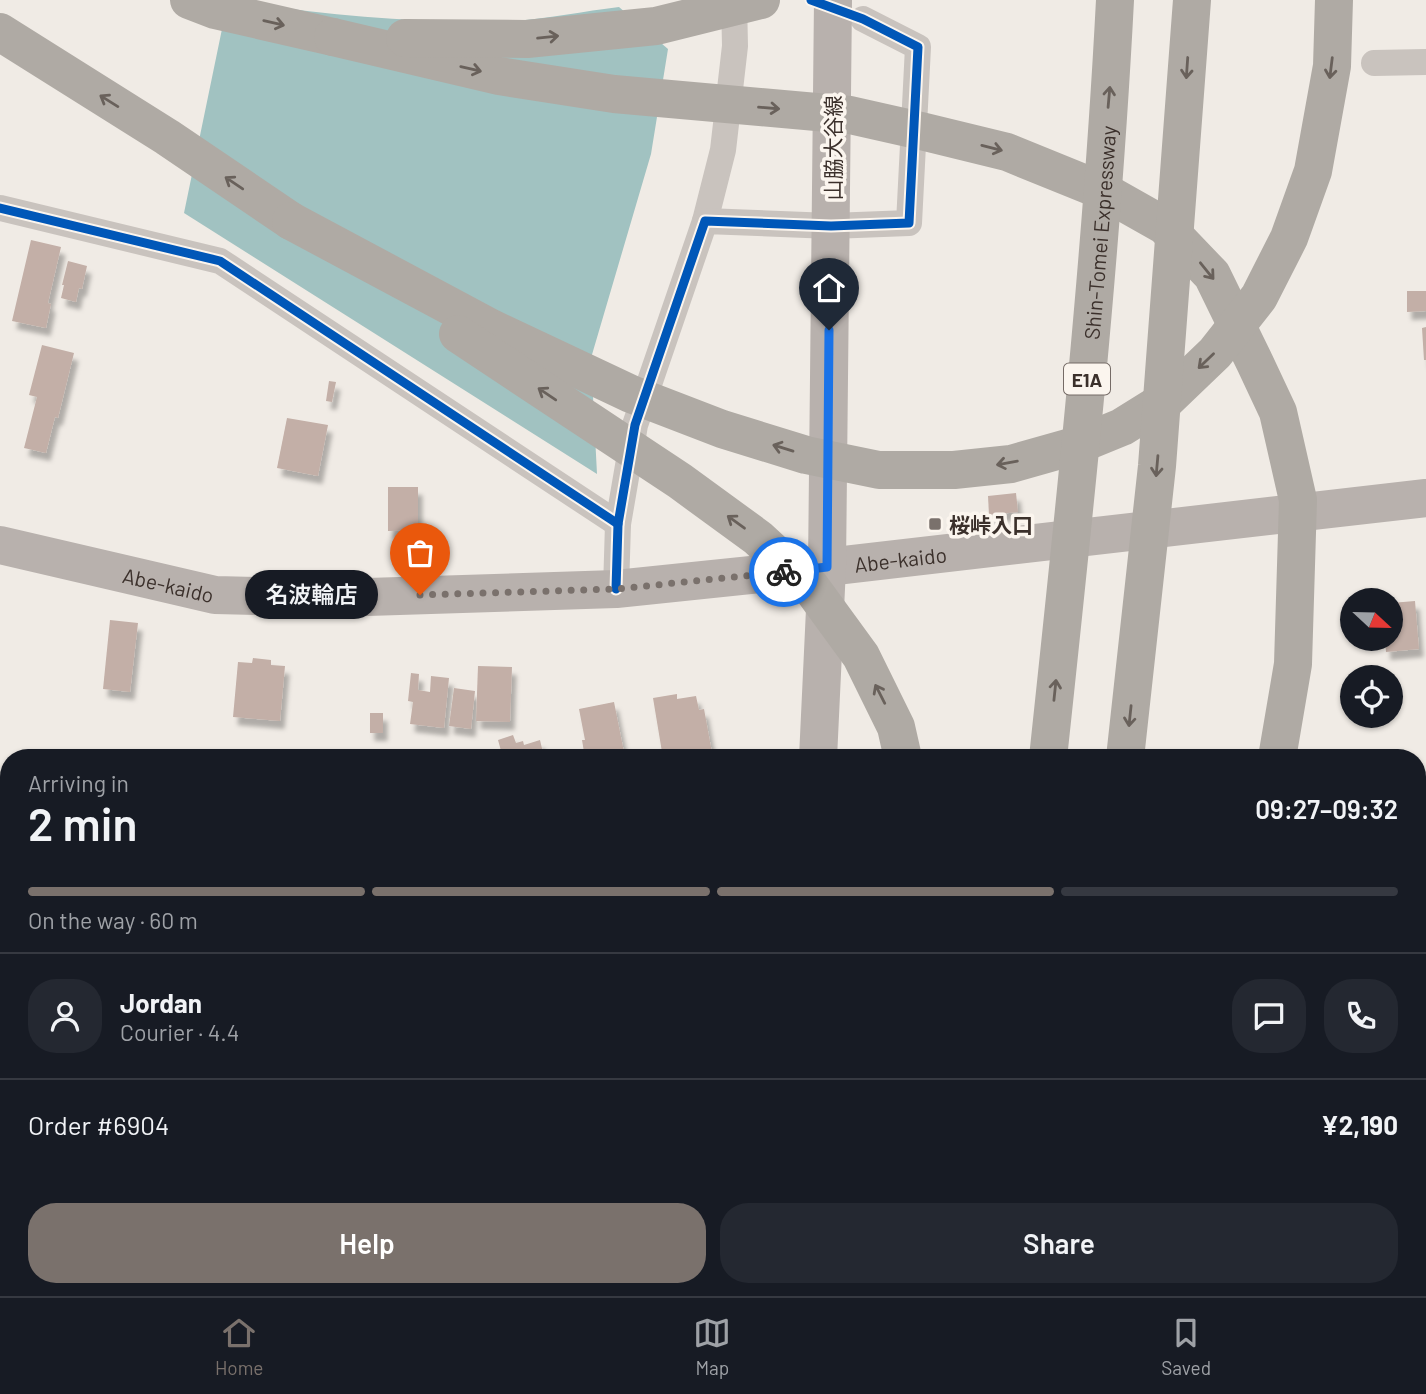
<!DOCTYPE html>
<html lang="en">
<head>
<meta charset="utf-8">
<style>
  :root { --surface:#171b24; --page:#242831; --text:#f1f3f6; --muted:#9ea1a6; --line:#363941; --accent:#7a716c }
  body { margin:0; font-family:Barlow,"Noto Sans JP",sans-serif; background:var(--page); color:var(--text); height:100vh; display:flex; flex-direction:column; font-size:26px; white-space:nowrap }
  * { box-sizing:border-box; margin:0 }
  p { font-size:23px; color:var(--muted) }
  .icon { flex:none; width:38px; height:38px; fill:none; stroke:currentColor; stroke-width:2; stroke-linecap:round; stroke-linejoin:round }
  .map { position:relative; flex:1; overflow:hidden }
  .details { position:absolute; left:0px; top:749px; width:1426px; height:548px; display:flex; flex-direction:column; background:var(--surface); border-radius:28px 28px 0 0; box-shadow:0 2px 5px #0004 }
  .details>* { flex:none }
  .needle { width:46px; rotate:112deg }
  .buttons { position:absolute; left:1340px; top:588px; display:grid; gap:14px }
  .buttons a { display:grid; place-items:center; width:63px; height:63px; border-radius:50%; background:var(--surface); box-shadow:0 2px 5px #0004; font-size:35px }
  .pin { position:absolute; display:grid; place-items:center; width:60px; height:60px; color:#fff; margin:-72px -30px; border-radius:50% 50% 50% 0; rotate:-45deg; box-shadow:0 0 7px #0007 }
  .pin .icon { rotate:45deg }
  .courier { position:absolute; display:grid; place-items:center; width:70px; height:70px; margin:-35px; border:5px solid #1a73e8; border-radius:50%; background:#fff; color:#222; box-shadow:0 2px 9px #0007 }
  .bubble { position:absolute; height:49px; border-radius:24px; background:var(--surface); box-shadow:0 2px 5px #0004; font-size:23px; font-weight:600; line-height:49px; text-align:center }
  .head em { font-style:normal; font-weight:600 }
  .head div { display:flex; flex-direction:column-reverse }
  .head { display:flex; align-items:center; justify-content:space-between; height:119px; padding:0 28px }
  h1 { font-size:46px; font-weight:600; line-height:52px }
  .bar { display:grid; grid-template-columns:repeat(4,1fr); gap:10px 7px; align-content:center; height:84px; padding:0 28px }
  .bar i { height:9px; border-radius:5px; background:var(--line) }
  .bar .active { background:var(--accent) }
  .bar p { grid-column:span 4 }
  .line { display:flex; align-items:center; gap:18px; padding:0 28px; border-top:2px solid var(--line) }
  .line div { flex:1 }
  .round { display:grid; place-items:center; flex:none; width:74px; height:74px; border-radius:28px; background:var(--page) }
  .primary-button { display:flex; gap:14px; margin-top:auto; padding:14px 28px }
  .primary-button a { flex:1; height:80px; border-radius:28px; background:var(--accent); color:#fff; font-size:28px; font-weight:600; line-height:80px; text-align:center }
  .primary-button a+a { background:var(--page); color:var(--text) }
  .dock { display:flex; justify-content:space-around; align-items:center; height:98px; border-top:2px solid var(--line); background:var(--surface); font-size:19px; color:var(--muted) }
  .dock a { display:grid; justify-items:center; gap:4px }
  .dock .active { color:var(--accent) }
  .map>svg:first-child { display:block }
  .water { fill:#a1c2c1 }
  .building { fill:#c3afa7; filter:url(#shadow) }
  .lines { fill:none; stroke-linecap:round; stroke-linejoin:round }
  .minor { stroke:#c9c3be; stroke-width:26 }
  .primary { stroke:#b8b1ad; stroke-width:38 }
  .motorway { stroke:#afaaa4; stroke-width:38 }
  .motorway-bridge { stroke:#afaaa4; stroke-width:38 }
  .cycleway-casing { stroke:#fbf5ee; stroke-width:13 }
  .cycleway { stroke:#0057b8; stroke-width:9 }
  .oneway { stroke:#69615b }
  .done { stroke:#7a716c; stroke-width:7; stroke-dasharray:0 12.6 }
  .route { stroke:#1a73e8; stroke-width:9 }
  .poi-dot { fill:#7a716c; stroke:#fbf5ee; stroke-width:2.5 }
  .labels { text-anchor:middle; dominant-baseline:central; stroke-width:7; stroke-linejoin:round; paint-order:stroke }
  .shield { fill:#fbf5ee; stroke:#756b66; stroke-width:2 }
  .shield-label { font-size:19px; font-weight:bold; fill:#3b302b }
  .street-label { font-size:21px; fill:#3b302b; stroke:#fbf5ee }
  .poi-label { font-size:21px; font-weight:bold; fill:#3b302b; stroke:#fbf5ee; text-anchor:start }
</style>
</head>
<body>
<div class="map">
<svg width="1426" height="1296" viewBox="0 0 1426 1296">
  <defs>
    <filter id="shadow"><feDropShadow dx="4.5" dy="8" stdDeviation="2" flood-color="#0004"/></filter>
  </defs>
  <rect width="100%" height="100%" fill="#f0ebe5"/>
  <path class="water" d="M228,0C322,15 417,24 513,21C546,19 585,11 619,7L668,49L651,154L591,358L597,474L184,213Z"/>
  <g class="building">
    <polygon points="31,240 61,247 48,303 51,304 46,328 12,321"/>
    <polygon points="68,261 87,266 82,289 79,288 76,302 61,298 64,285 62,285"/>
    <polygon points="1407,291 1426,291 1426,311 1407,312"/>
    <polygon points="1426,327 1426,360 1424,360 1422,328"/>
    <polygon points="42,345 74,353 58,418 55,417 46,453 24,448 37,397 29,395"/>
    <polygon points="329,381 336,382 332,402 326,401"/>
    <polygon points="287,418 328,425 318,476 277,468"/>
    <polygon points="388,487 418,487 418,530 388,531"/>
    <polygon points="1016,493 1018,512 989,515 988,496"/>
    <polygon points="1415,601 1419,649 1386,652 1385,639 1394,637 1391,603"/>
    <polygon points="110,620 138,623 130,692 103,689"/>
    <polygon points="253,658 271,660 271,665 285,666 280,721 233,717 238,662 252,663"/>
    <polygon points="478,666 512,667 510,722 476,721"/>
    <polygon points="411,673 419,674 418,690 430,692 431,676 449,678 444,728 410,724 413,702 408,701"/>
    <polygon points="454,688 475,691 471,729 449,726"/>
    <polygon points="677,694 677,699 696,696 699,710 704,709 713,758 663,758 653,698"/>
    <polygon points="614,702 624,752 585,758 582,740 585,740 579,709"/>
    <rect x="370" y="713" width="13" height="20"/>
    <polygon points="513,735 516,743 523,741 524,745 540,740 544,757 503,758 498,740"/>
    <polygon points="381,749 382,758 371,758 371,750"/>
    <polygon points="28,753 45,757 45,758 27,758"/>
    <polygon points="3,940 9,940 9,983 5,984 4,978 0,978 0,946 4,946"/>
    <polygon points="9,1026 9,1118 0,1122 0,1028"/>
    <polygon points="9,1130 9,1222 0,1229 0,1135"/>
    <polygon points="115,1288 127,1288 131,1291 127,1296 122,1296 114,1290"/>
    <polygon points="135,1288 182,1288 175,1296 128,1296"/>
    <polygon points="675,1288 706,1288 706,1296 674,1296"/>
    <polygon points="625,1291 659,1293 659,1296 625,1296"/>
  </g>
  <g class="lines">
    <g class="minor">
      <polyline points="1374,63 1426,62"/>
      <polyline points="0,208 220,261 618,524"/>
      <polyline points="705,221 723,150 735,46 734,0"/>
      <polyline points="616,589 618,524 635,425 705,221 831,226 909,223 918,47 863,19"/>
      <polyline points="1418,816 1426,815"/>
      <polyline points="0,1008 9,1007"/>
      <polyline points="206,1288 216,1296"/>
      <polyline points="428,1296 433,1288"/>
      <polyline points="599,1296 599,1288"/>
    </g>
    <g class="primary">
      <path id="s1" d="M0,545L215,595L336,598L616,589L827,567L1426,498"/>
      <polyline points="818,758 827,567 833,0"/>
      <polyline points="797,1296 798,1288"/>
    </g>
    <g class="motorway">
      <polyline points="189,0 215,10 333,37"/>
      <polyline points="0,32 167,137 291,221"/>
      <polyline points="883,1296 884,1288"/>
      <polyline points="970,1296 971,1288"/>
      <polyline points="1047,1296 1049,1288"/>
      <polyline points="1165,1296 1166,1288"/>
    </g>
    <g class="motorway-bridge">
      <polyline points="333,37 499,76 614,94 850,115 921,131 1007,152 1103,191 1165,226 1212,275 1255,363 1278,412 1298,500 1293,664 1277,758"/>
      <polyline points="405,38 527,39 656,26 761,0"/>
      <polyline points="291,221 491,328 631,394 722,429 806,455 879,470 954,470 1011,464 1078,445 1122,427 1167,399 1215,353 1259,297 1289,238 1313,171 1332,66 1334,0"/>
      <polyline points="458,334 680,481 758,538 810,586 861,656 896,727 903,758"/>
      <path id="s2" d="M1048,758C1075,506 1102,253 1115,0"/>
      <polyline points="1125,758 1157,466 1192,0"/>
    </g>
    <g class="cycleway-casing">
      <g id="cycleway">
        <polyline points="0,208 220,261 618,524"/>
        <polyline points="616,589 618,524 635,425 705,221 831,226 909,223 918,47 863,19 811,0"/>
      </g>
    </g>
    <use href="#cycleway" class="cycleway"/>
  </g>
  <defs><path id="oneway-shaft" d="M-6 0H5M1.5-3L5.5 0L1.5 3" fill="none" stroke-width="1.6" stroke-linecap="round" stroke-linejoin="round" transform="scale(1.75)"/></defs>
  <g class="oneway">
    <use href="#oneway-shaft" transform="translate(274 23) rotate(13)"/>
    <use href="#oneway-shaft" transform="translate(548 37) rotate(-6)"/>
    <use href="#oneway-shaft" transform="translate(1187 68) rotate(94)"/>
    <use href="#oneway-shaft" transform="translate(1331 68) rotate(97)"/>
    <use href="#oneway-shaft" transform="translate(471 69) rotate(13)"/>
    <use href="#oneway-shaft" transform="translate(1109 97) rotate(-85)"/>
    <use href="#oneway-shaft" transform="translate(109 101) rotate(-148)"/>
    <use href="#oneway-shaft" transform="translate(769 108) rotate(5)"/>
    <use href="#oneway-shaft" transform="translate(992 148) rotate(14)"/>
    <use href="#oneway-shaft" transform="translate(234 183) rotate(-146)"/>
    <use href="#oneway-shaft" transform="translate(1207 271) rotate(51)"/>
    <use href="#oneway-shaft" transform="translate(1206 361) rotate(136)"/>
    <use href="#oneway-shaft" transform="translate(547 394) rotate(-146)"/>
    <use href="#oneway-shaft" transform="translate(783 448) rotate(-163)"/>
    <use href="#oneway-shaft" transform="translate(1007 463) rotate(170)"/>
    <use href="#oneway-shaft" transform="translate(1157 466) rotate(95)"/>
    <use href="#oneway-shaft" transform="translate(736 522) rotate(-144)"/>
    <use href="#oneway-shaft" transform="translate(1055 690) rotate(-84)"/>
    <use href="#oneway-shaft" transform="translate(880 694) rotate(-117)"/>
    <use href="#oneway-shaft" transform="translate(1130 716) rotate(96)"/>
  </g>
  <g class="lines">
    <polyline class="done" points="420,595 616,589 784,572"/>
    <polyline class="route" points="784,572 827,567 829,330"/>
  </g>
  <rect class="poi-dot" x="928" y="517" width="14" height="14" rx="3.5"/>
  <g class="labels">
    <rect class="shield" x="1064" y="363.5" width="46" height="31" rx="5"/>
    <g class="shield-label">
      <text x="1087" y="379">E1A</text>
    </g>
    <g class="street-label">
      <text transform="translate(832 148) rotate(-90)">山脇大谷線</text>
      <text stroke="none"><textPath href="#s2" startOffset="528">Shin-Tomei Expressway</textPath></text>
      <text stroke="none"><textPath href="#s1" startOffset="908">Abe-kaido</textPath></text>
      <text stroke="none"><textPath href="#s1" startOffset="173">Abe-kaido</textPath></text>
    </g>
    <g class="poi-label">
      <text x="949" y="524">桜峠入口</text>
    </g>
  </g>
</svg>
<div class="buttons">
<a><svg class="needle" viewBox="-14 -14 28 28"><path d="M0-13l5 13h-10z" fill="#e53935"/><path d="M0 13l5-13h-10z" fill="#9ea1a6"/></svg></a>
<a><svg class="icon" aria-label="locate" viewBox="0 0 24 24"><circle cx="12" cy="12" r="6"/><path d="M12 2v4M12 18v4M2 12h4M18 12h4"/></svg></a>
</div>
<div class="pin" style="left:420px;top:595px;background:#ea580c"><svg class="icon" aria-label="bag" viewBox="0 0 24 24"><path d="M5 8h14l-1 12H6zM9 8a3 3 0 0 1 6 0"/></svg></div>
<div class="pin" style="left:829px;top:330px;background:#1f2937"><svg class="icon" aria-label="home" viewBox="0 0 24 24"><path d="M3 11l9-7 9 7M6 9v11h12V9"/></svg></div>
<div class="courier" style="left:784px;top:572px"><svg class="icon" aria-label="bike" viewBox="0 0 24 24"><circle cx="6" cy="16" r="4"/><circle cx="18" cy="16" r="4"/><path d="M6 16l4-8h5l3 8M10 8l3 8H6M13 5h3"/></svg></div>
<div class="bubble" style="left:245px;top:570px;width:133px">名波輪店</div>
<section class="details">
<div class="head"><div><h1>2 min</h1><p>Arriving in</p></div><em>09:27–09:32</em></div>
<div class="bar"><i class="active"></i><i class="active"></i><i class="active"></i><i></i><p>On the way · 60 m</p></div>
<div class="line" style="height:126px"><a class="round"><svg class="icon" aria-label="person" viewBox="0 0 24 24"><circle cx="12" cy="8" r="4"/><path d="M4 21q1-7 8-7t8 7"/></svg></a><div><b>Jordan</b><p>Courier · 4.4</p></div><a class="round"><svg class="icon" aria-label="chat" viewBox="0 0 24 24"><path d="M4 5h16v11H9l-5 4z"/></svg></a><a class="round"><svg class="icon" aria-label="phone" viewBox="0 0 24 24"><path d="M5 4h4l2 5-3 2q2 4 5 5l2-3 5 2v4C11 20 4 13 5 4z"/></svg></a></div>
<div class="line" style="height:91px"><div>Order #6904</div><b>¥2,190</b></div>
<div class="primary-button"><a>Help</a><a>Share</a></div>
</section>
</div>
<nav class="dock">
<a class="active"><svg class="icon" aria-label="home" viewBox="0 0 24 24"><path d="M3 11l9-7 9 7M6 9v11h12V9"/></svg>Home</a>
<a><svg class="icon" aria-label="map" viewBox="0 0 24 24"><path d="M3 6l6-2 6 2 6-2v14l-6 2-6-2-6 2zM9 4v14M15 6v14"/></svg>Map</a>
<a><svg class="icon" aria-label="saved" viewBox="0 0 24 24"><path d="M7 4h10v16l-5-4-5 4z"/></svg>Saved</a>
</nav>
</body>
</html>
